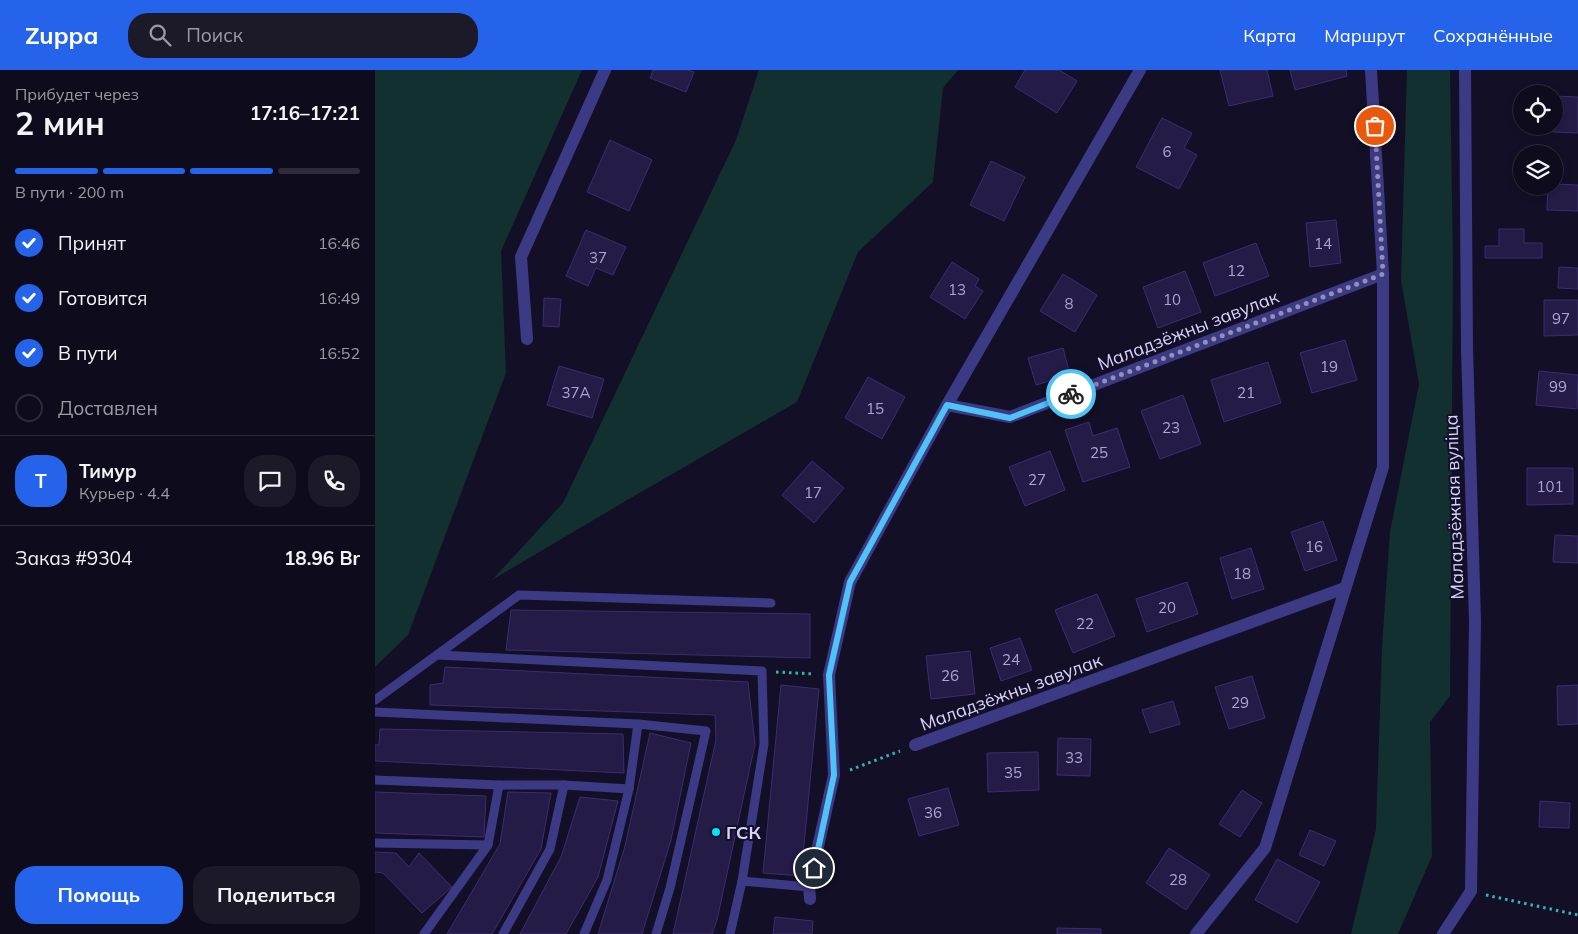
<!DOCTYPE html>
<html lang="ru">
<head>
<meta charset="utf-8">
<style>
  :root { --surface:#0e0b1c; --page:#1c1929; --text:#f1f3f6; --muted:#9b9ba3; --line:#2e2b3b; --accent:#2563eb }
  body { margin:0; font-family:Mulish,sans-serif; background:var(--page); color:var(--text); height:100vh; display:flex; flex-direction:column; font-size:19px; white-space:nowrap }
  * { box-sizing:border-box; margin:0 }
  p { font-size:16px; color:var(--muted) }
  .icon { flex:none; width:28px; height:28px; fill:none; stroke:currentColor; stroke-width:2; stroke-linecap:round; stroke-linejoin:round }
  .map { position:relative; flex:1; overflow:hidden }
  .side { display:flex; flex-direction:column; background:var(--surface); width:375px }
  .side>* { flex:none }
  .tools { position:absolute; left:1138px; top:15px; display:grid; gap:10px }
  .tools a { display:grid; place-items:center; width:50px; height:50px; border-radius:50%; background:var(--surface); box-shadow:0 2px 8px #0003,0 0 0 1px var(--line); font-size:25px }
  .pin { position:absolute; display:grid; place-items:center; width:42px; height:42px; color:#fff; margin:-21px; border:2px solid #fff; border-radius:50%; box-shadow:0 1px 5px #0007 }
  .courier { position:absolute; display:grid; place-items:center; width:50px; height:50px; margin:-25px; border:4px solid #4fc3f7; border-radius:50%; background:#fff; color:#222; box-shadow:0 1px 6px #0007 }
  .headline em { font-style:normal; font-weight:700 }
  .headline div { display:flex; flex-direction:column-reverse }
  .headline { display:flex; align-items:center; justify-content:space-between; height:85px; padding:0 15px }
  h1 { font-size:32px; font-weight:700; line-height:38px }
  .bar { display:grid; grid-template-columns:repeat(4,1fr); gap:8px 5px; align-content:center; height:60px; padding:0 15px }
  .bar i { height:6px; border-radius:4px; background:var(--line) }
  .bar .selected { background:var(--accent) }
  .bar p { grid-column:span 4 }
  .line { display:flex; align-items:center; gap:12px; padding:0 15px; border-top:1px solid var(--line) }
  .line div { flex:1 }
  .round { display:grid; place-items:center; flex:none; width:52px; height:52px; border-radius:20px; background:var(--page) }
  ol { padding:0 15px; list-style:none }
  li { display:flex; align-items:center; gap:15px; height:55px }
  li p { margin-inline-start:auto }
  li .icon { padding:5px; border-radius:50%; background:var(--accent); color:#fff; stroke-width:4 }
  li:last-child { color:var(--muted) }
  li i { width:28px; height:28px; border:2px solid var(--line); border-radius:50% }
  .cta { display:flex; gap:10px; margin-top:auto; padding:10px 15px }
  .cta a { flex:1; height:58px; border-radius:20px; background:var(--accent); color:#fff; font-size:20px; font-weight:700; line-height:58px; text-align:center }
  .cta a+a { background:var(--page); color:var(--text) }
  header { display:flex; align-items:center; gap:30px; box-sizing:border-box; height:70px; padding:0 25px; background:var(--accent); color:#fff }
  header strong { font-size:24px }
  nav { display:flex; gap:28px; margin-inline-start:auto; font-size:18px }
  .search { width:350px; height:45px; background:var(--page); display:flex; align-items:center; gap:12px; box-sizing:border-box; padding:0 18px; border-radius:20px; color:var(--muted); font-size:19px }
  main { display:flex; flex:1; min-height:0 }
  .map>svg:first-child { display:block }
  .green { fill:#12302f }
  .building { fill:#241b47; stroke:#3b2d73 }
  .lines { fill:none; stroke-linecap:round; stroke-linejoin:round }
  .path { stroke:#2fb8b0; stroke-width:3; stroke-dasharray:2.5 4; stroke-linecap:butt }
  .lane { stroke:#3d3a85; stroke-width:9 }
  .street { stroke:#3d3a85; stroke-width:12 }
  .done { stroke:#948fb3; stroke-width:5; stroke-dasharray:0 9 }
  .route { stroke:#4fc3f7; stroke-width:6 }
  .poi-dot { fill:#00e5ff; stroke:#130f26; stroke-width:2 }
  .labels { text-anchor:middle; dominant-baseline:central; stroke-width:4; stroke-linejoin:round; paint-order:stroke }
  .number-label { font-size:15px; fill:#aca6d1 }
  .street-label { font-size:18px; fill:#d9d4ff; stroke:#130f26 }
  .poi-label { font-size:18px; font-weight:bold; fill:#d9d4ff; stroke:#130f26; text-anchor:start }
</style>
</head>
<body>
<header>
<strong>Zuppa</strong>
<div class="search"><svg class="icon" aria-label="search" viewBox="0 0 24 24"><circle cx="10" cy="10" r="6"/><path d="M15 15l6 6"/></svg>Поиск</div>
<nav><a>Карта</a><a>Маршрут</a><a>Сохранённые</a></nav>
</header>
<main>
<section class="side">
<div class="headline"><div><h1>2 мин</h1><p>Прибудет через</p></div><em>17:16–17:21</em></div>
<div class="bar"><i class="selected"></i><i class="selected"></i><i class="selected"></i><i></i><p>В пути · 200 m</p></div>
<ol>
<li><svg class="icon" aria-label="check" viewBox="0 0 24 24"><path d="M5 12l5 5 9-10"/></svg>Принят<p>16:46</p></li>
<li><svg class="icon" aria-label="check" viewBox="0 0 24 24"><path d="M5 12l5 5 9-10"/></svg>Готовится<p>16:49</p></li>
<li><svg class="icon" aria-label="check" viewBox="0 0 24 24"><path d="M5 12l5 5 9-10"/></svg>В пути<p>16:52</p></li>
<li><i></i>Доставлен</li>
</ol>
<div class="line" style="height:90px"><b class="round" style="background:var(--accent);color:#fff">Т</b><div><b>Тимур</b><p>Курьер · 4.4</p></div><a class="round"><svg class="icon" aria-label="chat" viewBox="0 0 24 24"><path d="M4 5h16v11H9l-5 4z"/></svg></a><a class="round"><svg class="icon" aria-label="phone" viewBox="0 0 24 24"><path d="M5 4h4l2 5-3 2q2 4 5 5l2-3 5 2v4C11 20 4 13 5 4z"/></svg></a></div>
<div class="line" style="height:65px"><div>Заказ #9304</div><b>18.96 Br</b></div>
<div class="cta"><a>Помощь</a><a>Поделиться</a></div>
</section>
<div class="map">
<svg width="1203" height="864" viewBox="0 0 1203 864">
  <rect width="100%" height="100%" fill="#130f26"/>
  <g class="green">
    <polygon points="0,0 207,0 126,181 131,303 33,565 0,597"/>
    <polygon points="384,0 583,0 568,18 558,112 483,182 422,332 254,429 117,510 188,433 361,70"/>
    <polygon points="1032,0 1075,0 1078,194 1075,626 1055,652 1057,786 1023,864 976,864 1001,759 1007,577 1015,462 1044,314 1026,210"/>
  </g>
  <g class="building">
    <polygon points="278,0 313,0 319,2 311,22 275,8"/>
    <polygon points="650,0 684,0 702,11 682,43 640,17"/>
    <polygon points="845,0 892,0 898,26 854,36"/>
    <polygon points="915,0 971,0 972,6 920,20"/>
    <polygon points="1179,26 1203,27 1203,63 1178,62"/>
    <polygon points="787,48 817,63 809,78 822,85 804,119 761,97"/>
    <polygon points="235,70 277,90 254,141 212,122"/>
    <polygon points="616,91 650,107 629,151 595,135"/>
    <polygon points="1179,114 1203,115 1203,141 1172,140 1173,116 1179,116"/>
    <polygon points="961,150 966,193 935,197 931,153"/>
    <polygon points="1124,159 1149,159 1149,173 1167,173 1167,188 1110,188 1110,176 1124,176"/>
    <polygon points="211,160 251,177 238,205 221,198 213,216 191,206"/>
    <polygon points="881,173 894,206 840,226 828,193"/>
    <polygon points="577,192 604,209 600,216 608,221 590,249 555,227"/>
    <polygon points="1184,197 1203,198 1203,219 1183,218"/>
    <polygon points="810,201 826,242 783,258 768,217"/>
    <polygon points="688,204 722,225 700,262 665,241"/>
    <polygon points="169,228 186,229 184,257 168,256"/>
    <polygon points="1169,230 1203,230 1203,265 1169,266"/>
    <polygon points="970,270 982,310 937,323 925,283"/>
    <polygon points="688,278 695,305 661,315 653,288"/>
    <polygon points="893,292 906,333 849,352 836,310"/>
    <polygon points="184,296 229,309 217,348 172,335"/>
    <polygon points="1164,301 1203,305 1202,339 1161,335"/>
    <polygon points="493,307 530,327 507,369 470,348"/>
    <polygon points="808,325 826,374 785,389 766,341"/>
    <polygon points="714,352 718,366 742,358 755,397 708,412 690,360"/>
    <polygon points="675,381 690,420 650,436 634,397"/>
    <polygon points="437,391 469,418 439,453 407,425"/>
    <polygon points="1152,398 1198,398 1198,434 1152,435"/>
    <polygon points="948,451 962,490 930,501 916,462"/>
    <polygon points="1180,465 1203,466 1203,493 1178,492"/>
    <polygon points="876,478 889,519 857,529 845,488"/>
    <polygon points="812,512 823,544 772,562 761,529"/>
    <polygon points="722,524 740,566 698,583 680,540"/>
    <polygon points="136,540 435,544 435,588 131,580"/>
    <polygon points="645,568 657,600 626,611 615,578"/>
    <polygon points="595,581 600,624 556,629 551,586"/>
    <polygon points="70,597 373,612 380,674 342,850 337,864 298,864 341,670 340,645 55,635 55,615 68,613"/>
    <polygon points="877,606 890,648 854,659 840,617"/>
    <polygon points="406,615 444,619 426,806 388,803"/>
    <polygon points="1203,615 1203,654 1183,655 1182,616"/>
    <polygon points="798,631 805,654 775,663 767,640"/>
    <polygon points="5,659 248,664 249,703 0,691 0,675 4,675"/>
    <polygon points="275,663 316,673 296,770 267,864 223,864 250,776"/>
    <polygon points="683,668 716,669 715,706 682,705"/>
    <polygon points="663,682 664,720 613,722 612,683"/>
    <polygon points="573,718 584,755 544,766 533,729"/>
    <polygon points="867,720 887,733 865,767 844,754"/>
    <polygon points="0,722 111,726 109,767 0,763"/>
    <polygon points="133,722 176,723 166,779 117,864 72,864 125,774"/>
    <polygon points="205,727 243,731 223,807 191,864 145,864 186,787"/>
    <polygon points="1165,731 1195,733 1194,758 1164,757"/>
    <polygon points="935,760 961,771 949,796 924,785"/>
    <polygon points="794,778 835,805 811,840 771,813"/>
    <polygon points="0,782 21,783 34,797 44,783 77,817 47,843 8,803 0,802"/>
    <polygon points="902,789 945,812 922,853 880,830"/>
    <polygon points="400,847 438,851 437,864 398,864"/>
    <polygon points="682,858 726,859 726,864 682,864"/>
  </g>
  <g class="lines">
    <g class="path">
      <polyline points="401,602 439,604"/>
      <polyline points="475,700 525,681"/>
      <polyline points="1111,825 1203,845"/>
    </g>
    <g class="lane">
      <polyline points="62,585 387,601 389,674 367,811 434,817"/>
      <polyline points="0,630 144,525 396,533"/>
      <polyline points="0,642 263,654 331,661 295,818 281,864"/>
      <polyline points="0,710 124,715 189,715 254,719"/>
      <polyline points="0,773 113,775"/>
      <polyline points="49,864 113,775 124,715"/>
      <polyline points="128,864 175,779 189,715"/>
      <polyline points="209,864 232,810 254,719 263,654"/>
      <polyline points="355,864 367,811"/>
    </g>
    <g class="street">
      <polyline points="152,269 146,187 230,0"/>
      <polyline points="572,335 635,347 1008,204"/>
      <polyline points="540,675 970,518"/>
      <polyline points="435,829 434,817 459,705 454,605 475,512 572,335 765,0"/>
      <polyline points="821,864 890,778 1008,397 1008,204 996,0"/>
      <polyline points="1068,864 1096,821 1100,551 1092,278 1090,0"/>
    </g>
  </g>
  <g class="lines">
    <polyline class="done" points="696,324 1008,204 1000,56"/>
    <polyline class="route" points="439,798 459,705 454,605 475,512 572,335 635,348 696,324"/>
  </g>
  <circle class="poi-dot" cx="341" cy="762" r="5"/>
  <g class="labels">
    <g class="number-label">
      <text x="792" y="81">6</text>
      <text x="948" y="173">14</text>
      <text x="223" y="187">37</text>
      <text x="861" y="200">12</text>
      <text x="582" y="219">13</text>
      <text x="797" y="229">10</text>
      <text x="694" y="233">8</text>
      <text x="1186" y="248">97</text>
      <text x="954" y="296">19</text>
      <text x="1183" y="316">99</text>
      <text x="201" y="322">37А</text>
      <text x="871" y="322">21</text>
      <text x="500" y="338">15</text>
      <text x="796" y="357">23</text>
      <text x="724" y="382">25</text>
      <text x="662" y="409">27</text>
      <text x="1175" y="416">101</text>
      <text x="438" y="422">17</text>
      <text x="939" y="476">16</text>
      <text x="867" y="503">18</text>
      <text x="792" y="537">20</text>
      <text x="710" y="553">22</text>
      <text x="636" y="589">24</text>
      <text x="575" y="605">26</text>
      <text x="865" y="632">29</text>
      <text x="699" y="687">33</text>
      <text x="638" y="702">35</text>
      <text x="558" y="742">36</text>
      <text x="803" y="809">28</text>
    </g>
    <g class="street-label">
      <text transform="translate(813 260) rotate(-21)">Маладзёжны завулак</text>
      <text transform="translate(1079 437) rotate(-92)">Маладзёжная вуліца</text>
      <text transform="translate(636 622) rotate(-20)">Маладзёжны завулак</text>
    </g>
    <g class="poi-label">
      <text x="351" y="762">ГСК</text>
    </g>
  </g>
</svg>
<div class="tools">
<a><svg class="icon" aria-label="locate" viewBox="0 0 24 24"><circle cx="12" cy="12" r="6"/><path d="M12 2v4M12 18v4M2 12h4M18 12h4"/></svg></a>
<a><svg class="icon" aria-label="layers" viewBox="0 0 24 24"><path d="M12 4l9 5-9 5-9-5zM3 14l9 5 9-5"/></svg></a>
</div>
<div class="pin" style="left:1000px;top:56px;background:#ea580c"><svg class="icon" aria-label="bag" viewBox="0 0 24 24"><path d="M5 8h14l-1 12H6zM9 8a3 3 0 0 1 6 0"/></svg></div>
<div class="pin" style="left:439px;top:798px;background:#1f2937"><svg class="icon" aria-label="home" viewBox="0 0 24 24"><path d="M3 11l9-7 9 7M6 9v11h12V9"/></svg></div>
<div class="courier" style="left:696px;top:324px"><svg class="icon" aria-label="bike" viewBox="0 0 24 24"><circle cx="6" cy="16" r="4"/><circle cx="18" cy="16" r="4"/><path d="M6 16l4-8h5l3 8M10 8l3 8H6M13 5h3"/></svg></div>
</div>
</main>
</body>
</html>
